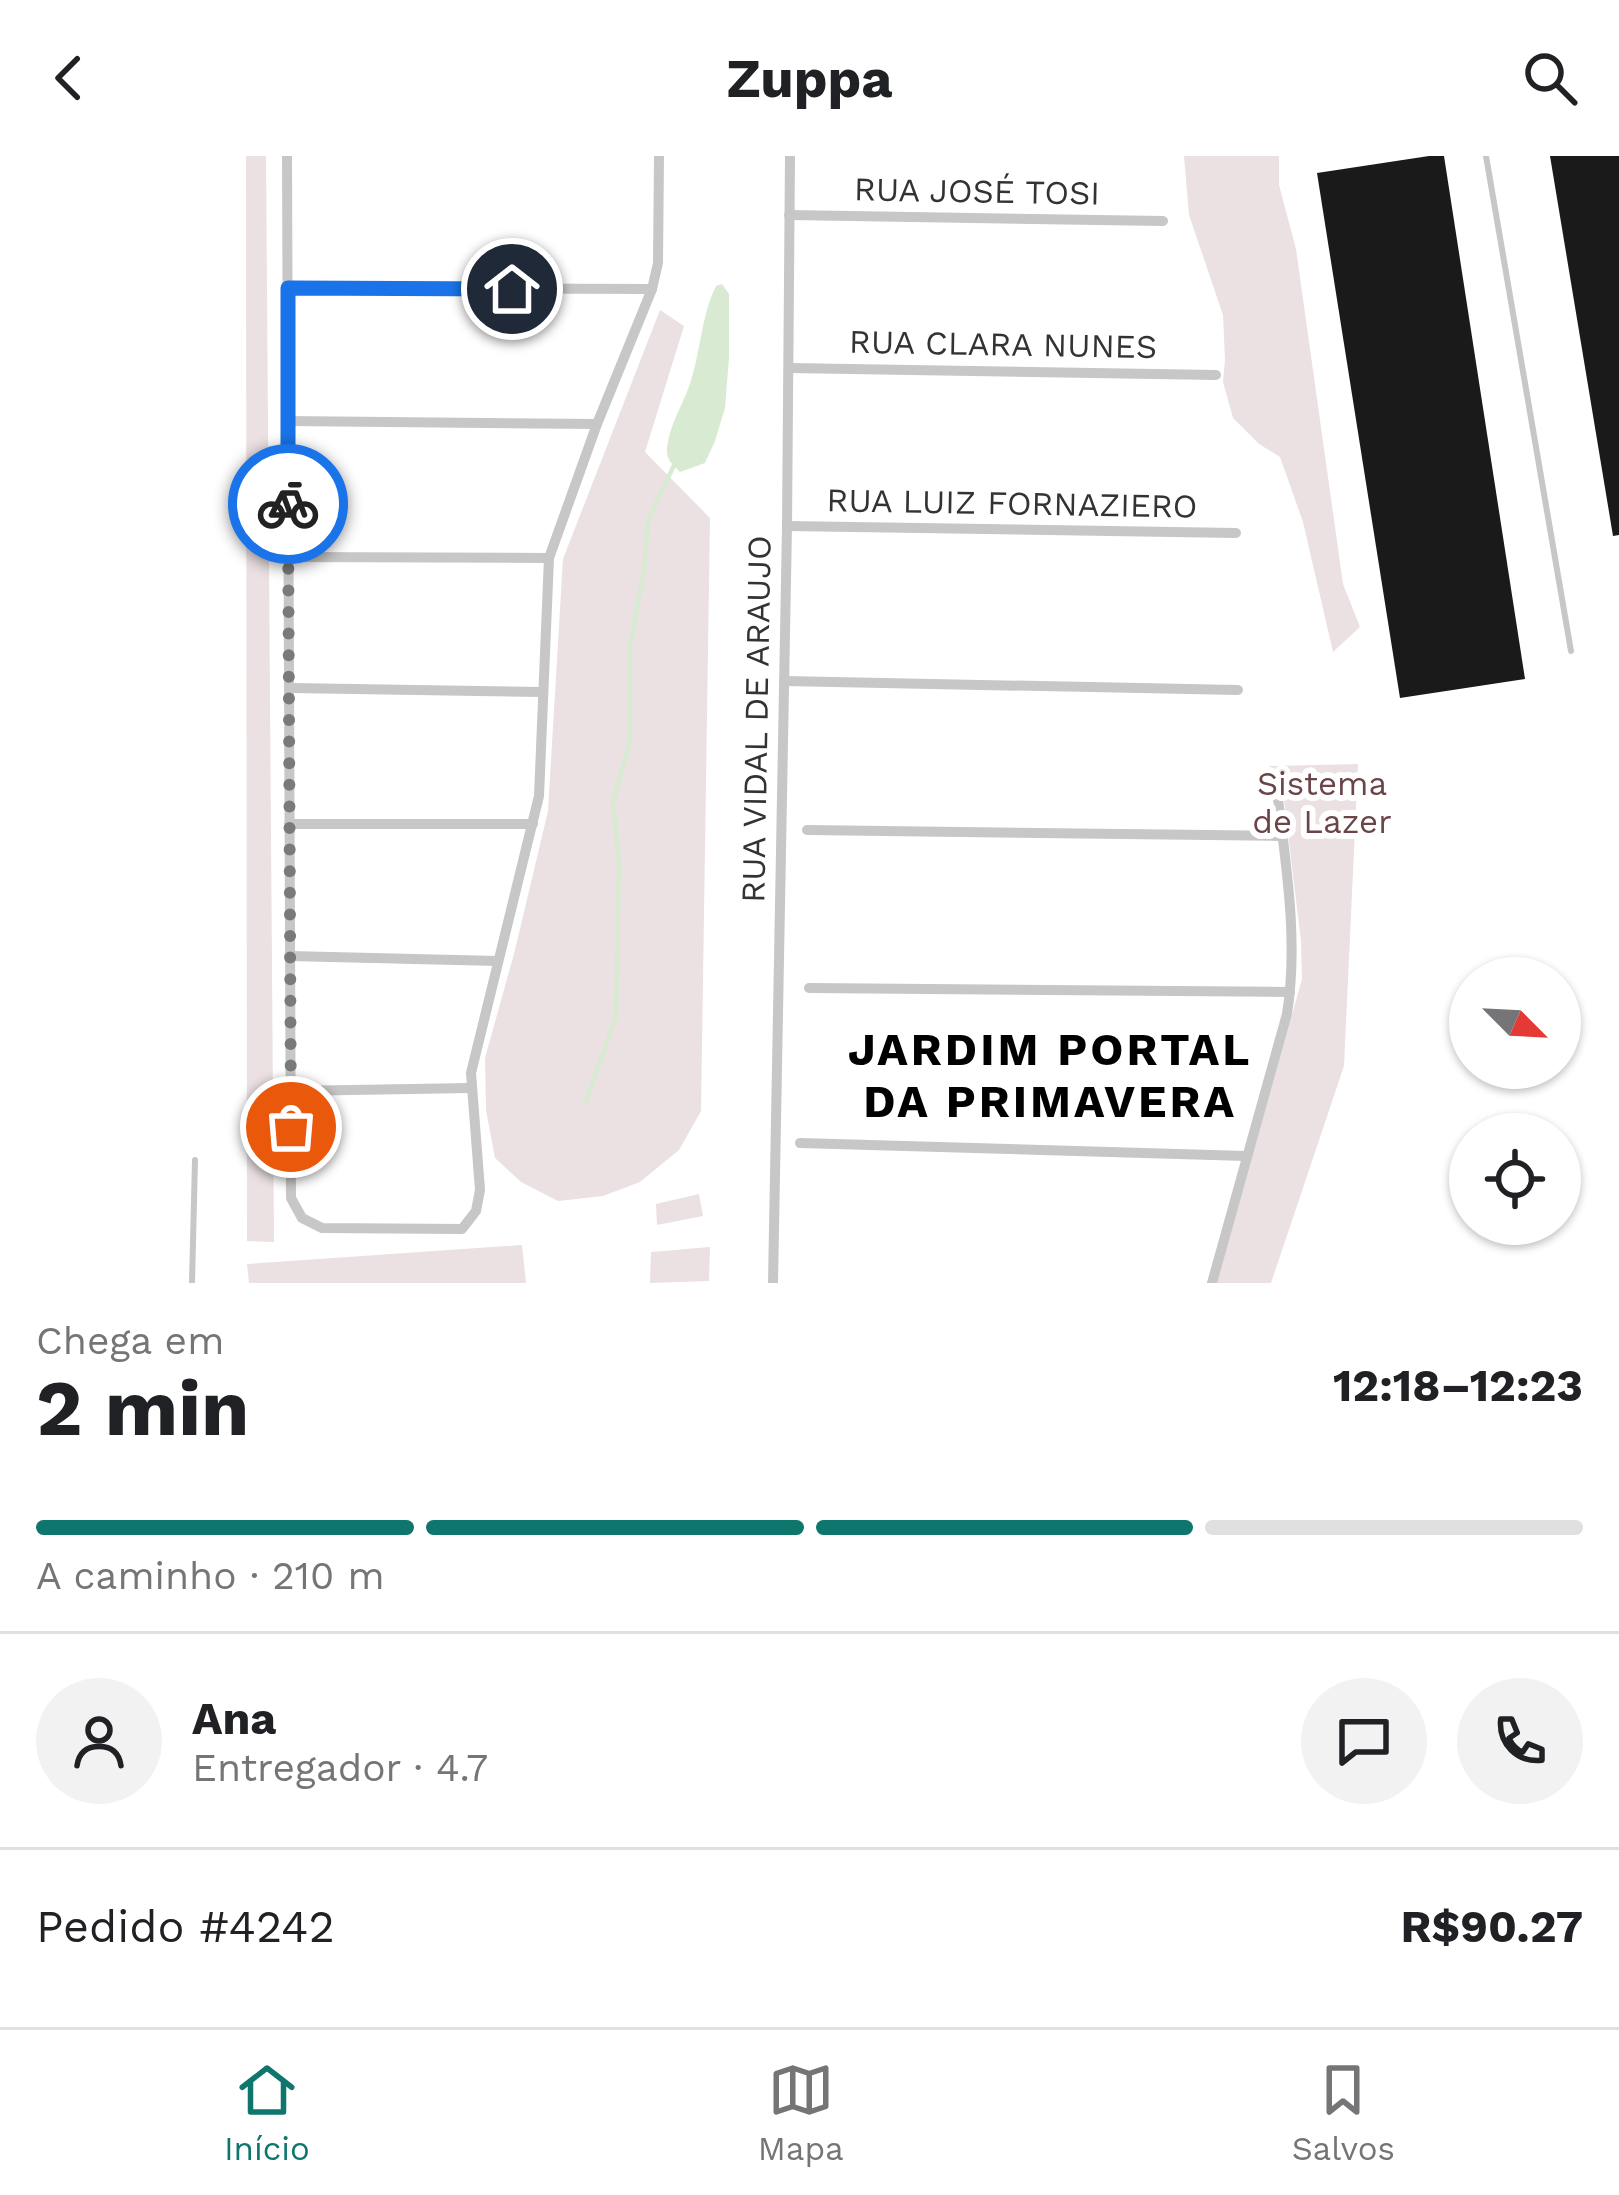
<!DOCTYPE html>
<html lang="pt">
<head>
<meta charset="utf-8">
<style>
  :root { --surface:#fff; --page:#f2f2f2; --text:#202124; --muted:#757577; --line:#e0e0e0; --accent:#0f766e }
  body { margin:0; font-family:"Work Sans",sans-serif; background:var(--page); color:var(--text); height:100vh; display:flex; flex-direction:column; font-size:45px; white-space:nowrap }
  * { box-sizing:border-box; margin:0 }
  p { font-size:39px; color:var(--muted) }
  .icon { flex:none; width:66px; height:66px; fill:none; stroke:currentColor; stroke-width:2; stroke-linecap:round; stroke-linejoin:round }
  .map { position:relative; height:1127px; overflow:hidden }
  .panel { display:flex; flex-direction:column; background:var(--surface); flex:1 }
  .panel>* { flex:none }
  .needle { width:78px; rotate:114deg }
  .tools { position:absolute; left:1449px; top:801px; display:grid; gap:24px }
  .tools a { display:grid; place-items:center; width:132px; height:132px; border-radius:50%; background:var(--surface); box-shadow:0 3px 9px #0004; font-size:60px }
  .pin { position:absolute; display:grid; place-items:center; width:102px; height:102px; color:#fff; margin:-51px; border:6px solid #fff; border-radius:50%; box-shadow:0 3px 12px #0007 }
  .courier { position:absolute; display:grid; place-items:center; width:120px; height:120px; margin:-60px; border:9px solid #1a73e8; border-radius:50%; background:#fff; color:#222; box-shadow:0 3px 15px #0007 }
  .summary em { font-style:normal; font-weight:700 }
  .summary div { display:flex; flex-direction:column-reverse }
  .summary { display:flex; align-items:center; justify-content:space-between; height:204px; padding:0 36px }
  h1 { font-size:78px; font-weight:700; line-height:90px }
  .bar { display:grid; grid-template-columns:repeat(4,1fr); gap:18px 12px; align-content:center; height:144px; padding:0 36px }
  .bar i { height:15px; border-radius:9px; background:var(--line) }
  .bar .active { background:var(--accent) }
  .bar p { grid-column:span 4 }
  .line { display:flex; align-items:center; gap:30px; padding:0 36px; border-top:3px solid var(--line) }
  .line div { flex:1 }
  .round { display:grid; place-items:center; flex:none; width:126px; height:126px; border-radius:63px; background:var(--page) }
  header { display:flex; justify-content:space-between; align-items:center; height:156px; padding:0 36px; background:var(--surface); font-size:54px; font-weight:700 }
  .tabs { display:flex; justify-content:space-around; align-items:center; height:168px; border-top:3px solid var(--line); background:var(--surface); font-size:33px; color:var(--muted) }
  .tabs a { display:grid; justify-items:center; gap:6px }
  .tabs .active { color:var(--accent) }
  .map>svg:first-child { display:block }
  .green { fill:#ebe0e2 }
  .water { fill:#d8ebd2 }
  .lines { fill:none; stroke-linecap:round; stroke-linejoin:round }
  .stream { stroke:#d8ebd2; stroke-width:4.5 }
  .building { fill:#1a1a1a }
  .service { stroke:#c7c7c7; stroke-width:6 }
  .minor { stroke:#c7c7c7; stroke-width:10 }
  .done { stroke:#7a7a7a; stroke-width:12; stroke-dasharray:0 21.6 }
  .route { stroke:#1a73e8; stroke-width:15 }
  .labels { text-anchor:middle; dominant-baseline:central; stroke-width:12; stroke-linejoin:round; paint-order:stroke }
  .street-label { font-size:33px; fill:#333; stroke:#fff }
  .park-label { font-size:33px; fill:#6b4447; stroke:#fff }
  .district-label { font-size:45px; font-weight:bold; letter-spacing:3px; fill:#000; stroke:#fff }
</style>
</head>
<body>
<header><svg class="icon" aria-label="back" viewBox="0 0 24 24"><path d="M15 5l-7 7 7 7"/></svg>Zuppa<svg class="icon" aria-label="search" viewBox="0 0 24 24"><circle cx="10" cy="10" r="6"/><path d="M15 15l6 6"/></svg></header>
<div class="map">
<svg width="1619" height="1127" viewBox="0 0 1619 1127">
  <rect width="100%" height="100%" fill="#fff"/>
  <g class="green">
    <polygon points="246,0 266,0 274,1086 247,1085"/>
    <polygon points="1184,0 1279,0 1279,29 1296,93 1343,428 1360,471 1333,496 1303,366 1280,301 1259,288 1233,262 1223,226 1225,203 1223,159 1189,59"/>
    <polygon points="660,154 684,170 645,296 710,362 701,955 679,994 640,1026 603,1040 558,1045 521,1026 495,1002 486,954 485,902 515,794 548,655 563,403"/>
    <polygon points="1358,608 1344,910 1271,1127 1217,1127 1302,823 1301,785 1284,645 1286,628 1269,610"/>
    <polygon points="699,1038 703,1060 657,1069 656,1048"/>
    <polygon points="522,1089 526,1127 249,1127 247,1108"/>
    <polygon points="710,1091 709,1125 650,1127 651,1096"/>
  </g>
  <path class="water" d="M722,128L729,138V202L725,252L715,285L705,307L680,316C673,309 666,304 667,293C669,268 686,244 692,221C701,191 702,158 716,130Z"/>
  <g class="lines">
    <polyline class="stream" points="586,945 616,860 619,709 613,646 630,586 630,490 644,413 648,364 676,305"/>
  </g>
  <g class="building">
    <polygon points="1429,0 1444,0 1525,523 1400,542 1317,17"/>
    <polygon points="1550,0 1619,0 1619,379 1613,380"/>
  </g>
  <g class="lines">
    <g class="service">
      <polyline points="1486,0 1571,495"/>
      <polyline points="192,1127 195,1004"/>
    </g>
    <g class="minor">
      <polyline points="287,0 291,1042 302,1062 322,1072 462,1073 476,1055 480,1034 471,917 539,640 549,402 597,268 652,133 658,107 659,0"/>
      <polyline points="789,59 1163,65"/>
      <polyline points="288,132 652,133"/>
      <polyline points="789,212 1216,219"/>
      <polyline points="287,265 597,268"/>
      <polyline points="787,370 1236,377"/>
      <polyline points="289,401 549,402"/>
      <polyline points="784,525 1238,534"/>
      <polyline points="291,532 542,536"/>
      <polyline points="289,668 533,668"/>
      <polyline points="807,674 1282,680"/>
      <polyline points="289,800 498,805"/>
      <polyline points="809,832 1290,836"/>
      <polyline points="291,935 471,932"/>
      <polyline points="800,987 1246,1000"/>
      <polyline points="773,1127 787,370 790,0"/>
      <path d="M1212,1127L1287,858C1299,781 1285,704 1276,627"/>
    </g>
  </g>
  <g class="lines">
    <polyline class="done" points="288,348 291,971"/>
    <polyline class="route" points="288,348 288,132 512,133"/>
  </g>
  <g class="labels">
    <g class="street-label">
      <text transform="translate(977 35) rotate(1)">RUA JOSÉ TOSI</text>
      <text transform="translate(1003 188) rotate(1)">RUA CLARA NUNES</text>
      <text transform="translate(1012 347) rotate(1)">RUA LUIZ FORNAZIERO</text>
      <text transform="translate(756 563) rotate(-89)">RUA VIDAL DE ARAUJO</text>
    </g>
    <g class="park-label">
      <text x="1322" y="627">Sistema<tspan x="1322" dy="38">de Lazer</tspan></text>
    </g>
    <g class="district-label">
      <text x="1050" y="893">JARDIM PORTAL<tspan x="1050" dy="52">DA PRIMAVERA</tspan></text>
    </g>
  </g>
</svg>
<div class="tools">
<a><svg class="needle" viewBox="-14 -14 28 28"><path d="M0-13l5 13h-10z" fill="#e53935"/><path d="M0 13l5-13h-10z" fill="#757577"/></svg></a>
<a><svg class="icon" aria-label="locate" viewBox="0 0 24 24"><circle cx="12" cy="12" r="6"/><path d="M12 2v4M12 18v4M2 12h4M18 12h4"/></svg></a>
</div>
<div class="pin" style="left:291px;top:971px;background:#ea580c"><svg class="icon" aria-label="bag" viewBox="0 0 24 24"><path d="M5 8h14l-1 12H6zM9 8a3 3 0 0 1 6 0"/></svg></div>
<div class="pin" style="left:512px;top:133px;background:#1f2937"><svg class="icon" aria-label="home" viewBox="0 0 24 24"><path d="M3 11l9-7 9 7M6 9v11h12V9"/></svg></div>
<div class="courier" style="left:288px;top:348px"><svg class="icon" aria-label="bike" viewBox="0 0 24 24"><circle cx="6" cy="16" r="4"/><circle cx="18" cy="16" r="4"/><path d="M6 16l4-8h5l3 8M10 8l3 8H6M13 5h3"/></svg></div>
</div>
<section class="panel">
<div class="summary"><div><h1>2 min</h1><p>Chega em</p></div><em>12:18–12:23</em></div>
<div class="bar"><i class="active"></i><i class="active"></i><i class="active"></i><i></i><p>A caminho · 210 m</p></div>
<div class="line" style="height:216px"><a class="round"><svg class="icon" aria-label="person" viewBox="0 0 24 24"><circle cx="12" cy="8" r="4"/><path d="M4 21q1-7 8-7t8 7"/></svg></a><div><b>Ana</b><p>Entregador · 4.7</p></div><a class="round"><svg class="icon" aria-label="chat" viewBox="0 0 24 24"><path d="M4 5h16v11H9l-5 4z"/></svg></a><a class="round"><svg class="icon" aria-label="phone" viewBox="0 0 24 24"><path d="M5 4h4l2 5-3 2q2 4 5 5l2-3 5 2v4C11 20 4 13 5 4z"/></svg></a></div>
<div class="line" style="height:156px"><div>Pedido #4242</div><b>R$90.27</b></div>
</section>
<nav class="tabs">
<a class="active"><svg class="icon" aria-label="home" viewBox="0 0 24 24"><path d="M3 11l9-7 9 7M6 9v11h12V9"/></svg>Início</a>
<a><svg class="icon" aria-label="map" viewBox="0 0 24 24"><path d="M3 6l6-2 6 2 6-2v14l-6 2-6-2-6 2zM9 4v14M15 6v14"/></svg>Mapa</a>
<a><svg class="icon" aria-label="saved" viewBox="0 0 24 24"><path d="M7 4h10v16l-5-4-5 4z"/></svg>Salvos</a>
</nav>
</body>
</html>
